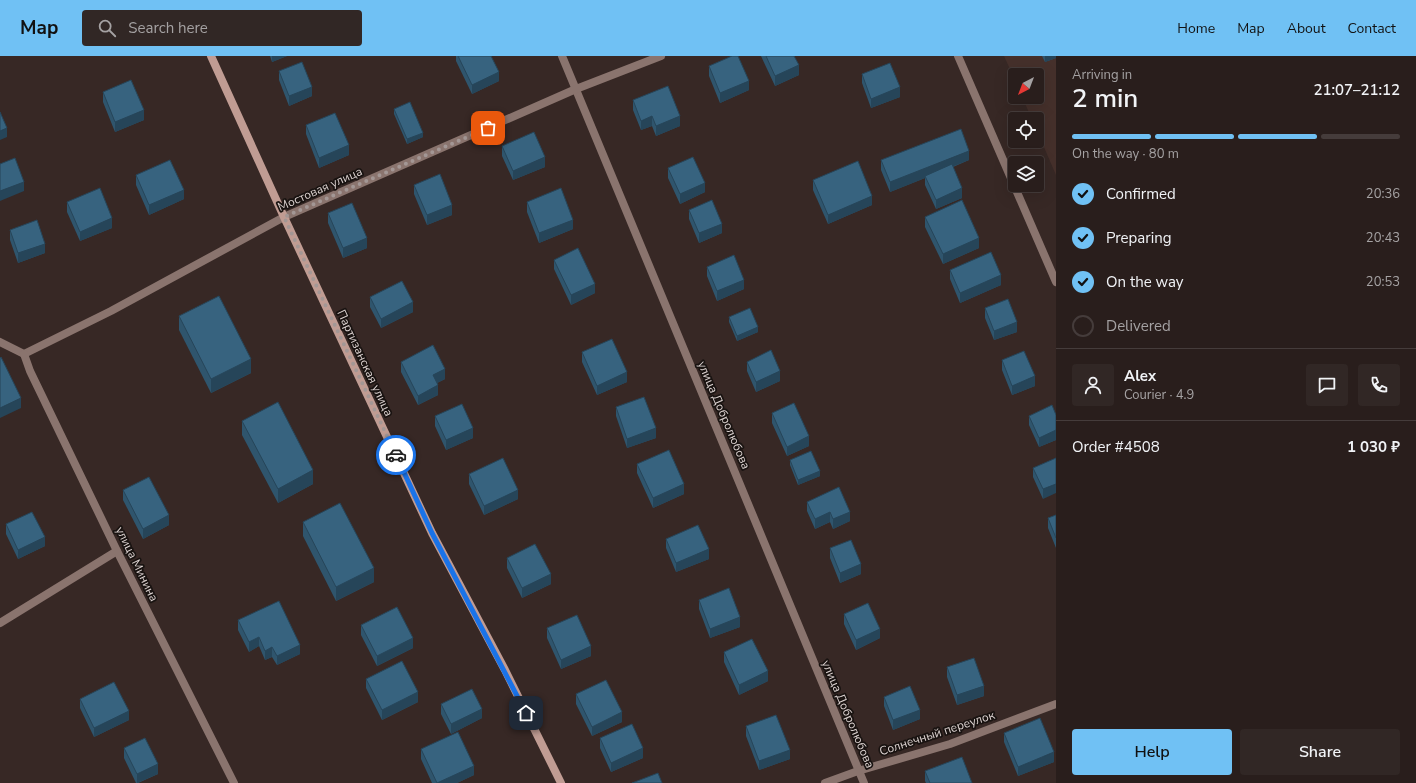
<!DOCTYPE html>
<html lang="en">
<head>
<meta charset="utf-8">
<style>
  :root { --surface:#291e1c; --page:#312725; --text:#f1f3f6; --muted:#a5a2a3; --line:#453c3b; --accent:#70c1f4 }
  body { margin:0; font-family:"Nunito Sans",sans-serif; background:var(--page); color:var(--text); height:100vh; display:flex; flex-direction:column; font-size:15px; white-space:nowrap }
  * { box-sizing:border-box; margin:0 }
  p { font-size:13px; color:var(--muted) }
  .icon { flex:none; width:22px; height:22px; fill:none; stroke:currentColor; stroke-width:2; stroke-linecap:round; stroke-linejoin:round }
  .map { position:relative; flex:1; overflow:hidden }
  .sheet { display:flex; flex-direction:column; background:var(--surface); width:360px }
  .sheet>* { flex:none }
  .needle { width:26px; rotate:222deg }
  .tools { position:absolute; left:1008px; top:12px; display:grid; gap:8px }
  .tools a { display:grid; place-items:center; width:36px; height:36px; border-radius:4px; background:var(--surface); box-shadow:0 4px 16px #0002,0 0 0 1px var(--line); font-size:20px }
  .pin { position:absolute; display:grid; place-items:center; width:34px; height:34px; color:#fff; margin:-17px; border-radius:8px; box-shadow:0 2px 6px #0006 }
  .courier { position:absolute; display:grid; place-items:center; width:40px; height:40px; margin:-20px; border:3px solid #1a73e8; border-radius:50%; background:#fff; color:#222; box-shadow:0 1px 5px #0007 }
  .summary em { font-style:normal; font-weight:600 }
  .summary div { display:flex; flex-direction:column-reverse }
  .summary { display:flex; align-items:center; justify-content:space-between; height:68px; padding:0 16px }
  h1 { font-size:26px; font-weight:600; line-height:30px }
  .bar { display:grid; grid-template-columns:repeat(4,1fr); gap:6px 4px; align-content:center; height:48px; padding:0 16px }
  .bar i { height:5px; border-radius:3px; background:var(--line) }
  .bar .active { background:var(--accent) }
  .bar p { grid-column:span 4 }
  .line { display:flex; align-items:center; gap:10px; padding:0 16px; border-top:1px solid var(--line) }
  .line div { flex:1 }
  .round { display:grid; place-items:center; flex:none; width:42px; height:42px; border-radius:4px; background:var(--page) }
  ol { padding:0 16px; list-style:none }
  li { display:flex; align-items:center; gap:12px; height:44px }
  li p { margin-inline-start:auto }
  li .icon { padding:4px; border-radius:50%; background:var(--accent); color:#111; stroke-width:4 }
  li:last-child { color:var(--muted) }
  li i { width:22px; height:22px; border:2px solid var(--line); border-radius:50% }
  .action { display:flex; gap:8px; margin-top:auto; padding:8px 16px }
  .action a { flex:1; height:46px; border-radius:4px; background:var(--accent); color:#111; font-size:16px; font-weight:600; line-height:46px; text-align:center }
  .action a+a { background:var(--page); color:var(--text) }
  header { display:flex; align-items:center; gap:24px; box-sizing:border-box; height:56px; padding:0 20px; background:var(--accent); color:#111 }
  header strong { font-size:19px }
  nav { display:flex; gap:22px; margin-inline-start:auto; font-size:14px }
  .search { width:280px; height:36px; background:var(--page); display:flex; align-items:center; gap:10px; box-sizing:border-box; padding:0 14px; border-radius:4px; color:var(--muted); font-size:15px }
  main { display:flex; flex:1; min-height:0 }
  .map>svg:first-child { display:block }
  .built { fill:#45302b }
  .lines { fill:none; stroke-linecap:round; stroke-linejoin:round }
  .lane { stroke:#8a746e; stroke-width:8 }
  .street { stroke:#8a746e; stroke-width:8 }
  .secondary { stroke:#c09c93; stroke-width:8 }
  .wall { fill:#2f556d }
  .shaded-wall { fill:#264559 }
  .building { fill:#37637f; stroke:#264559 }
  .done { stroke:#a39795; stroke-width:4; stroke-dasharray:0 7.2 }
  .route { stroke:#1a73e8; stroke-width:5 }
  .labels { text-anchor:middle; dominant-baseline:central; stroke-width:3.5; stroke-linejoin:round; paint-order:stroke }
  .street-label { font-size:12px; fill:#ddd3d1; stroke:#191311 }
</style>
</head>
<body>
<header>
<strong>Map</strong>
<div class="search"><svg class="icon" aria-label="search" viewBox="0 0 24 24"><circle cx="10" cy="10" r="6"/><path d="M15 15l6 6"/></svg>Search here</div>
<nav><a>Home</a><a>Map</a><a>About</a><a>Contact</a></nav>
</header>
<main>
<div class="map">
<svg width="1056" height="727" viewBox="0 0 1056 727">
  <rect width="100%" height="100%" fill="#372825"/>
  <polygon class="built" points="1004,0 1056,0 1056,119 1037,75 1037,63 1032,63 1022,41 1037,41 1037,19 1015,19 1015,24"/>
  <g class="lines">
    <polyline class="lane" points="0,567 117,495"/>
    <g class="street">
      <polyline points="562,0 864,727"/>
      <polyline points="958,0 1056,226"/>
      <polyline points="0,286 24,298"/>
      <polyline points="24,298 111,255 284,161 576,33 661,0"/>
      <polyline points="24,298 30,315 117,495 234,727"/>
      <polyline points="825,727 858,715 950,688 1056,648"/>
    </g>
    <polyline class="secondary" points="211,0 284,161 432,477 505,614 561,727"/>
  </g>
  <g class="wall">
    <polygon points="270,0 287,0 272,6"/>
    <polygon points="456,0 491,0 499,25 472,38 456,5"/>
    <polygon points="761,0 794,0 799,19 775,30"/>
    <polygon points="1042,0 1056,0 1056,2 1045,6"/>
    <polygon points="709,10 749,34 720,47 709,20"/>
    <polygon points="279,15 312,40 289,50 279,24"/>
    <polygon points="862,18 900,41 871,52 862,27"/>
    <polygon points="103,36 144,64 115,76 103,46"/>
    <polygon points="633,44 680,70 656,80 652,70 641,74 633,54"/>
    <polygon points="394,53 423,81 407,88 394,58"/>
    <polygon points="306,69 349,99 319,112 306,78"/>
    <polygon points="502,90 545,111 513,124 502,100"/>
    <polygon points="881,104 969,104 953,111 962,142 936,153 925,129 925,122 890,136 881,114"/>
    <polygon points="668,112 705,136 680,148 668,122"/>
    <polygon points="136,119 184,143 149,159 136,129"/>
    <polygon points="813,124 872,149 828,168 813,134"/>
    <polygon points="414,129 452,159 427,169 414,138"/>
    <polygon points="67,146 112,172 80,185 67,156"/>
    <polygon points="527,146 573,173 539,187 527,156"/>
    <polygon points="689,154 722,177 699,187 689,163"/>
    <polygon points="328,157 367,192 343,202 328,167"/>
    <polygon points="925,161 979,192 943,208 925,171"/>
    <polygon points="10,174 45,197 18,207 10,184"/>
    <polygon points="554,204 595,237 571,249 554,213"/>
    <polygon points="707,211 744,233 717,245 707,220"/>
    <polygon points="950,214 1001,229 960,247 950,223"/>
    <polygon points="370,241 413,256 381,272 370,251"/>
    <polygon points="985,252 1017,276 994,284 985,262"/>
    <polygon points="179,260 251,317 211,337 179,274"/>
    <polygon points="729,261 758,276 737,285 729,266"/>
    <polygon points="582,296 627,326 597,339 582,306"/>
    <polygon points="1002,304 1035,330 1012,339 1002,314"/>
    <polygon points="401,306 445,323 437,327 438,339 418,349 401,316"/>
    <polygon points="747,306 780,325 756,336 747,315"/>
    <polygon points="616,351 656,382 627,392 616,360"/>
    <polygon points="772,357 809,390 787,400 772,367"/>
    <polygon points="1056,359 1056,384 1039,391 1029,369 1029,360"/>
    <polygon points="435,360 473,382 446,394 435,370"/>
    <polygon points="242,365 313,428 278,447 242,379"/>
    <polygon points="1056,402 1043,443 1033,421 1033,412"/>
    <polygon points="790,404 820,420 798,429 790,409"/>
    <polygon points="637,408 684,438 653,452 637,417"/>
    <polygon points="469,418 518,443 484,459 469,428"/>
    <polygon points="123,434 169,469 143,483 123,444"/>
    <polygon points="807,446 850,465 833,473 830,466 815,473 807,455"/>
    <polygon points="1056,459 1056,492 1048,472 1048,462"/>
    <polygon points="303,466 374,526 336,545 303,480"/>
    <polygon points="6,468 45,490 18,503 6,478"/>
    <polygon points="666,483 709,503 676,516 666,492"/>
    <polygon points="830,492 861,518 840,527 830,502"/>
    <polygon points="507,502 551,528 522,542 507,512"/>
    <polygon points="699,544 740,571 710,582 699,553"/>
    <polygon points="844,558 880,582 856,594 844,568"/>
    <polygon points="238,564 300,598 277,609 272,601 265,604 259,590 249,596 238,574"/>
    <polygon points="361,569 413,592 377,610 361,579"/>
    <polygon points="547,572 591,600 561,613 547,582"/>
    <polygon points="724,596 768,625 739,639 724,606"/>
    <polygon points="947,611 984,640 957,649 947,621"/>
    <polygon points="366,623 418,646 382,664 366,632"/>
    <polygon points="576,638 622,666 592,680 576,648"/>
    <polygon points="884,641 920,663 893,674 884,650"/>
    <polygon points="80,643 129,664 94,681 80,652"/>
    <polygon points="441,648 482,662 451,678 441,658"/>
    <polygon points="746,670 790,703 759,714 746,680"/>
    <polygon points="1004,677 1054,706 1018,720 1004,686"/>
    <polygon points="600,682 643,702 611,716 600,692"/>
    <polygon points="124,692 158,718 138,727 136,727 124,702"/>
    <polygon points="421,693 474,719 457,727 432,727 421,703"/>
    <polygon points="925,715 972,727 926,727 925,725"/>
  </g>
  <g class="shaded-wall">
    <polygon points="272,0 287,0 272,6"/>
    <polygon points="1045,0 1056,0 1056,2 1045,6"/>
    <polygon points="799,9 799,19 775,30 775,20"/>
    <polygon points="499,16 499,25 472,38 472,29"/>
    <polygon points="749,25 749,34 720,47 720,37"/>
    <polygon points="312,31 312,40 289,50 289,40"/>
    <polygon points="900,31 900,41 871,52 871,43"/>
    <polygon points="144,54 144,64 115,76 115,66"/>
    <polygon points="652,60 652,70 641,74 641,65"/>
    <polygon points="680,60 680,70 656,80 656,70"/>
    <polygon points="7,72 7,81 0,84 0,75"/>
    <polygon points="423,77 423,81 407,88 407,83"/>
    <polygon points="349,89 349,99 319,112 319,102"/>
    <polygon points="969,95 969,104 926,121 925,120 925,122 890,136 890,126"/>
    <polygon points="545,101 545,111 513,124 513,115"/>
    <polygon points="24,126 24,135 0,145 0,135"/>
    <polygon points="705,127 705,136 680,148 680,138"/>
    <polygon points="962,132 962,142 936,153 936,144"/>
    <polygon points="184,134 184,143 149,159 149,149"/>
    <polygon points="872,140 872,149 828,168 828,159"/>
    <polygon points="452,149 452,159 427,169 427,159"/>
    <polygon points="112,162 112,172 80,185 80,176"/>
    <polygon points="573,164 573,173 539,187 539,177"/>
    <polygon points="722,168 722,177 699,187 699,177"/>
    <polygon points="367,182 367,192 343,202 343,192"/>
    <polygon points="979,182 979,192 943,208 943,198"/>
    <polygon points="45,188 45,197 18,207 18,197"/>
    <polygon points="1001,219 1001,229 960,247 960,237"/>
    <polygon points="744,224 744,233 717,245 717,235"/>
    <polygon points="595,228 595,237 571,249 571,239"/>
    <polygon points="413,246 413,256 381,272 381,263"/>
    <polygon points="1017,266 1017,276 994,284 994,275"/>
    <polygon points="758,271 758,276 737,285 737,280"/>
    <polygon points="251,303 251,317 211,337 211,323"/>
    <polygon points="445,313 445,323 433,329 433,319"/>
    <polygon points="780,315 780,325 756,336 756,326"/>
    <polygon points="627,316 627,326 597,339 597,330"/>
    <polygon points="1035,320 1035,330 1012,339 1012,330"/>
    <polygon points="438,329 438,339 418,349 418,340"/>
    <polygon points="21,342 21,352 0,362 0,352"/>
    <polygon points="473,372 473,382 446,394 446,384"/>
    <polygon points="656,372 656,382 627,392 627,383"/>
    <polygon points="1056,374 1056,384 1039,391 1039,382"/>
    <polygon points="809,380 809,390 787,400 787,391"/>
    <polygon points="313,414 313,428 278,447 278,433"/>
    <polygon points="820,415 820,420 798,429 798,424"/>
    <polygon points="684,428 684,438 653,452 653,442"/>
    <polygon points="1056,428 1056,437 1043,443 1043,433"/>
    <polygon points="518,434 518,443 484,459 484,450"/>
    <polygon points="830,456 830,466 815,473 815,463"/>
    <polygon points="850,456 850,465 833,473 833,463"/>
    <polygon points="169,459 169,469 143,483 143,473"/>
    <polygon points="45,481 45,490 18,503 18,494"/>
    <polygon points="709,493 709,503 676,516 676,507"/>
    <polygon points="861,508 861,518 840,527 840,517"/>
    <polygon points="374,512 374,526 336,545 336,531"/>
    <polygon points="551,518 551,528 522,542 522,532"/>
    <polygon points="740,561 740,571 710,582 710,573"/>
    <polygon points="880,573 880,582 856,594 856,584"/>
    <polygon points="259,581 259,590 249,596 249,586"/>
    <polygon points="413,582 413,592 377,610 377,600"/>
    <polygon points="300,589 300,598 277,609 277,600"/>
    <polygon points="591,590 591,600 561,613 561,604"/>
    <polygon points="272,591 272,601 265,604 265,595"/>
    <polygon points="768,615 768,625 739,639 739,629"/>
    <polygon points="984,630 984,640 957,649 957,639"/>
    <polygon points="418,636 418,646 382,664 382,654"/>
    <polygon points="482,653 482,662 451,678 451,668"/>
    <polygon points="920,654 920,663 893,674 893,664"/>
    <polygon points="129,655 129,664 94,681 94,672"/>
    <polygon points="622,656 622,666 592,680 592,671"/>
    <polygon points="643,692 643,702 611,716 611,707"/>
    <polygon points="790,694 790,703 759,714 759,705"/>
    <polygon points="1054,696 1054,706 1018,720 1018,711"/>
    <polygon points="158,708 158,718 137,727 137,718"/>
    <polygon points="474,710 474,719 457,727 437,727"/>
  </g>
  <g class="building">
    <polygon points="458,0 491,0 499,16 472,29"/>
    <polygon points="732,0 738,0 749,25 720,37 709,10"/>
    <polygon points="766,0 794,0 799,9 775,20"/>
    <polygon points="302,6 312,31 289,40 279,15"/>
    <polygon points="890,7 900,31 871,43 862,18"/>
    <polygon points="131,24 144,54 115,66 103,36"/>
    <polygon points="668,30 680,60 656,70 652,60 641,65 633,44"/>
    <polygon points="410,46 423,77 407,83 394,53"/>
    <polygon points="0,56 7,72 0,75"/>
    <polygon points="335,57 349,89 319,102 306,69"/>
    <polygon points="961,73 969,95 890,126 881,104"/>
    <polygon points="534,76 545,101 513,115 502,90"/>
    <polygon points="693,101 705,127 680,138 668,112"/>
    <polygon points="15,102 24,126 0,135 0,108"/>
    <polygon points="170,104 184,134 149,149 136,119"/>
    <polygon points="858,105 872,140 828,159 813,124"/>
    <polygon points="952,108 962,132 936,144 925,120"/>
    <polygon points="440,118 452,149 427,159 414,129"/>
    <polygon points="100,132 112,162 80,176 67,146"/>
    <polygon points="561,132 573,164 539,177 527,146"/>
    <polygon points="712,144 722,168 699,177 689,154"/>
    <polygon points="962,144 979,182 943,198 925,161"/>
    <polygon points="352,147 367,182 343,192 328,157"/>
    <polygon points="37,164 45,188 18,197 10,174"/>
    <polygon points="578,192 595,228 571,239 554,204"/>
    <polygon points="991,196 1001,219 960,237 950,214"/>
    <polygon points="734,199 744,224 717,235 707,211"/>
    <polygon points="402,225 413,246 381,263 370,241"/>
    <polygon points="219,240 251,303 211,323 179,260"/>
    <polygon points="1008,243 1017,266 994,275 985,252"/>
    <polygon points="750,252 758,271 737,280 729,261"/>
    <polygon points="612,283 627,316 597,330 582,296"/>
    <polygon points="433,289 445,313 433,319 438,329 418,340 401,306"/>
    <polygon points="771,294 780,315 756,326 747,306"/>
    <polygon points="1024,295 1035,320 1012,330 1002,304"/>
    <polygon points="1,301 21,342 0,352 0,302"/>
    <polygon points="644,341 656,372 627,383 616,351"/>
    <polygon points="278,346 313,414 278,433 242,365"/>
    <polygon points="794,347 809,380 787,391 772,357"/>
    <polygon points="462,348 473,372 446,384 435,360"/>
    <polygon points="1052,349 1056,359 1056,374 1039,382 1029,360"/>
    <polygon points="669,394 684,428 653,442 637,408"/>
    <polygon points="811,395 820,415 798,424 790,404"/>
    <polygon points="503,402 518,434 484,450 469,418"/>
    <polygon points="1056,402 1056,428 1043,433 1033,412"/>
    <polygon points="149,421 169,459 143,473 123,434"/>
    <polygon points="839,431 850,456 833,463 830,456 815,463 807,446"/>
    <polygon points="340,447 374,512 336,531 303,466"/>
    <polygon points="32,456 45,481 18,494 6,468"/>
    <polygon points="1056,459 1056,482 1048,462"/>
    <polygon points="698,469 709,493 676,507 666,483"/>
    <polygon points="851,484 861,508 840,517 830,492"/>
    <polygon points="535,488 551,518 522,532 507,502"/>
    <polygon points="729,532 740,561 710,573 699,544"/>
    <polygon points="279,545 300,589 277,600 272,591 265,595 259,581 249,586 238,564"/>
    <polygon points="868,547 880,573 856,584 844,558"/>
    <polygon points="397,551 413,582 377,600 361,569"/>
    <polygon points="577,559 591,590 561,604 547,572"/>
    <polygon points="752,583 768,615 739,629 724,596"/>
    <polygon points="974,602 984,630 957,639 947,611"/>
    <polygon points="402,605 418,636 382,654 366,623"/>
    <polygon points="606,624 622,656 592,671 576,638"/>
    <polygon points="114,626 129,655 94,672 80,643"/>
    <polygon points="910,630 920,654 893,664 884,641"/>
    <polygon points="472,633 482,653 451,668 441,648"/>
    <polygon points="776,659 790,694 759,705 746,670"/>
    <polygon points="1040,662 1054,696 1018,711 1004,677"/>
    <polygon points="632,668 643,692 611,707 600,682"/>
    <polygon points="458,676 474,710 437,727 421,693"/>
    <polygon points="145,682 158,708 137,718 124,692"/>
    <polygon points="962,701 972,727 930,727 925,715"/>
    <polygon points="658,717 662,727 632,727"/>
  </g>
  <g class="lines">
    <polyline class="done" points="396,399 284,161 488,72"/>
    <polyline class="route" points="396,399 432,477 526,657"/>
  </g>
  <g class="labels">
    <g class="street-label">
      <text transform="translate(320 133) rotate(-24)">Мостовая улица</text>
      <text transform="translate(365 307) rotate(65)">Партизанская улица</text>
      <text transform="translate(724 359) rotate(67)">улица Добролюбова</text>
      <text transform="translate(137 508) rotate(64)">улица Минина</text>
      <text transform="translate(848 658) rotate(67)">улица Добролюбова</text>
      <text transform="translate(937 677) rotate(-18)">Солнечный переулок</text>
    </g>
  </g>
</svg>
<div class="tools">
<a><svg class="needle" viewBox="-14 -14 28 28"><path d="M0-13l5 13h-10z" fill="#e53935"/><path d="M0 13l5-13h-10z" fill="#a5a2a3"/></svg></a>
<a><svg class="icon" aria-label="locate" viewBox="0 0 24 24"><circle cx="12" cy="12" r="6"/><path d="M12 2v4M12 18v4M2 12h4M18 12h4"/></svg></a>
<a><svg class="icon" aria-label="layers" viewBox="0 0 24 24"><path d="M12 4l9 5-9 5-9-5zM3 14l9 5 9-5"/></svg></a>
</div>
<div class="pin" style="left:488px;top:72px;background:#ea580c"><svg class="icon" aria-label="bag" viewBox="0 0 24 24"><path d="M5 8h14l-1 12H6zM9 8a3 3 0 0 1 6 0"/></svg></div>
<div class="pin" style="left:526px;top:657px;background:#1f2937"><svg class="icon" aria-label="home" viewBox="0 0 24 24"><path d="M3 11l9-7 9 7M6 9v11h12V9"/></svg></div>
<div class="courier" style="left:396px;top:399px"><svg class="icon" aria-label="car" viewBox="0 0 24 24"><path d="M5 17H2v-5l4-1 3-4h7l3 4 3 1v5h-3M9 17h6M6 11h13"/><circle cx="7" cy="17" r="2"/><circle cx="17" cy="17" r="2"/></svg></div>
</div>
<section class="sheet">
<div class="summary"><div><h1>2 min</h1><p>Arriving in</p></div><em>21:07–21:12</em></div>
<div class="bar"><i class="active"></i><i class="active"></i><i class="active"></i><i></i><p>On the way · 80 m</p></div>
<ol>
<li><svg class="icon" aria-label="check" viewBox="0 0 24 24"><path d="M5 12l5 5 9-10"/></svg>Confirmed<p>20:36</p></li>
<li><svg class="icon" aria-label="check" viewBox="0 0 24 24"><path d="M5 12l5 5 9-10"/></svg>Preparing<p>20:43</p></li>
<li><svg class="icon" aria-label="check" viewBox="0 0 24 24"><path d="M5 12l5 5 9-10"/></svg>On the way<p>20:53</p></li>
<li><i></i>Delivered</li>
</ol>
<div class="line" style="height:72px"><a class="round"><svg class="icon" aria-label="person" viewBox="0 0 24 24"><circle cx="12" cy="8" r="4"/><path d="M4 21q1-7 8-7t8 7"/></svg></a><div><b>Alex</b><p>Courier · 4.9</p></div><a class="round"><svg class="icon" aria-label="chat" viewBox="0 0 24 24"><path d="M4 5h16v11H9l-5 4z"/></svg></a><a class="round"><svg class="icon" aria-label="phone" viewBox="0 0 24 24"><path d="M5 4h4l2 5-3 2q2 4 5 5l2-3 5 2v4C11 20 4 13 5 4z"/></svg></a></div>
<div class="line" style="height:52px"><div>Order #4508</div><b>1 030 ₽</b></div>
<div class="action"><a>Help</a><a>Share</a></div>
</section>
</main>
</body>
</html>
